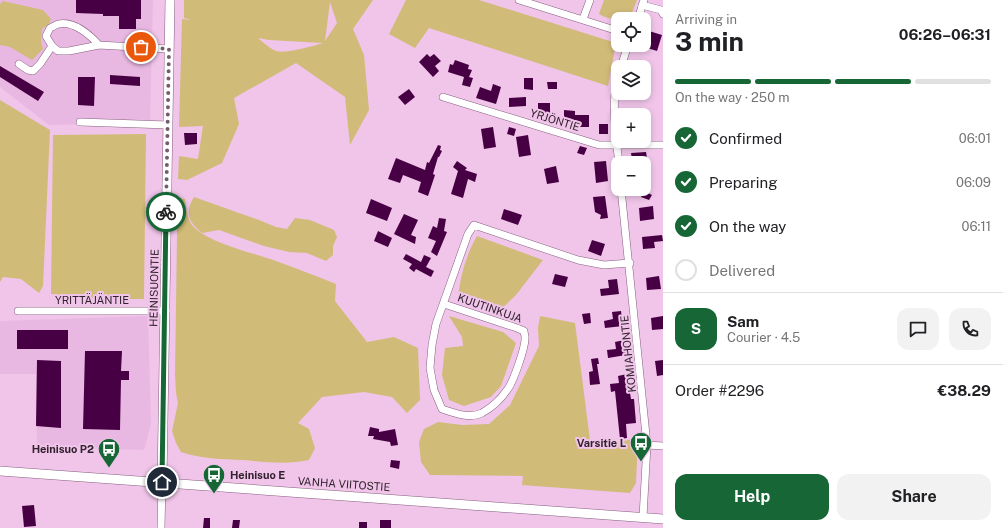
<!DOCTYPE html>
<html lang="en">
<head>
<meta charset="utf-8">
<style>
  :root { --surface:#fff; --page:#f2f2f2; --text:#202124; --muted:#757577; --line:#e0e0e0; --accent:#176636 }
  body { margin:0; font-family:"Public Sans",sans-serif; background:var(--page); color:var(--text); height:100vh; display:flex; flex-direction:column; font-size:15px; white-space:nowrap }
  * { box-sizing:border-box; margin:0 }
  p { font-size:13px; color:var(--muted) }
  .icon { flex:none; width:22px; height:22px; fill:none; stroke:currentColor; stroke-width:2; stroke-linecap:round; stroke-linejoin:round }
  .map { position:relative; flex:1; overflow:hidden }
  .panel { display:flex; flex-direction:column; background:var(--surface); width:340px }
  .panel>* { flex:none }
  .fabs { position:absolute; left:611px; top:12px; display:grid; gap:8px }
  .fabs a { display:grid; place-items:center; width:40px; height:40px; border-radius:8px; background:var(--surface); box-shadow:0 2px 6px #0003; font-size:20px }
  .pin { position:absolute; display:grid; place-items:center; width:34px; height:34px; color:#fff; margin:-17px; border:2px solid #fff; border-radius:50%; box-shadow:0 1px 4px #0007 }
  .courier { position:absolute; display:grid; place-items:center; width:40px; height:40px; margin:-20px; border:3px solid #176636; border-radius:50%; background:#fff; color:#222; box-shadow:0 1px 5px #0007 }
  .overview em { font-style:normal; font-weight:700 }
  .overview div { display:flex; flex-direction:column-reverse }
  .overview { display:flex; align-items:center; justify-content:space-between; height:68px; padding:0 12px }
  h1 { font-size:26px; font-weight:700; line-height:30px }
  .bar { display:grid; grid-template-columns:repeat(4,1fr); gap:6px 4px; align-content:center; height:48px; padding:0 12px }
  .bar i { height:5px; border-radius:3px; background:var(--line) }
  .bar .current { background:var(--accent) }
  .bar p { grid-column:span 4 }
  .line { display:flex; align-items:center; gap:10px; padding:0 12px; border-top:1px solid var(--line) }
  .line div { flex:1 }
  .round { display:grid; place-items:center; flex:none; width:42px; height:42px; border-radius:12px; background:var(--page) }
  ol { padding:0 12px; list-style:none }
  li { display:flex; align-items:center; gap:12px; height:44px }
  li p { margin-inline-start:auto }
  li .icon { padding:4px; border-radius:50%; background:var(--accent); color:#fff; stroke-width:4 }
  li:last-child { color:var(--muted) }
  li i { width:22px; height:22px; border:2px solid var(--line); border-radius:50% }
  .button { display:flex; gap:8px; margin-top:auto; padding:8px 12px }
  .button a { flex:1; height:46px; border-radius:12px; background:var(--accent); color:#fff; font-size:16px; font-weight:700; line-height:46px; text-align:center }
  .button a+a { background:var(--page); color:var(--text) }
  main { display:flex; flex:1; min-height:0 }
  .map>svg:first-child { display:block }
  .built { fill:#e9b8e2 }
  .green { fill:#d1bb79; fill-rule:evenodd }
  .building { fill:#480044 }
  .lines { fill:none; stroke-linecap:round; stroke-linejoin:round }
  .street-casing { stroke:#855f7f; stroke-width:8 }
  .secondary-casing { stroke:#855f7f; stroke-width:10 }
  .street { stroke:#fff; stroke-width:7 }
  .secondary { stroke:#fff; stroke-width:9 }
  .done { stroke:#745b70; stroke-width:4; stroke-dasharray:0 7.2 }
  .route { stroke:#176636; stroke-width:5 }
  .labels { text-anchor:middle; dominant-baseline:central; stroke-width:4; stroke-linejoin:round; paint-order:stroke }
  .street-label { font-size:11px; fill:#32222f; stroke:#f0c5e9 }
  .poi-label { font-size:11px; font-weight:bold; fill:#32222f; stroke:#f0c5e9; text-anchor:end }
</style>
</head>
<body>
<main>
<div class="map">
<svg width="663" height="528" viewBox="0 0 663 528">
  <rect width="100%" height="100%" fill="#f0c5e9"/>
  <g class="built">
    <polygon points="0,0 153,0 150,123 49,125 0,87"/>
    <polygon points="148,316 151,424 144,450 37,447 36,374 0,374 0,321"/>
  </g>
  <g class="green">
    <path d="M184,0H373L353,29L364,55L369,110L350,145L345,97L296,63L234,98L239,124L222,163L187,180L178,179L179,156L198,159L203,126L179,127L182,19L191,20L184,18ZM330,2L337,23L325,41ZM258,38L269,40L323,43C314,46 284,54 276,51C269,48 264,43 258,38Z"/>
    <polygon points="406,0 479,0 616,43 608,86 429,28 415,48 389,34"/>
    <path d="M604,0H637L631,15C620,20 610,21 599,14Z"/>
    <polygon points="3,1 43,10 51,19 49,24 42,29 41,42 43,49 32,60 10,47 0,45 0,4"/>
    <polygon points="0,100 50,130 43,286 39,293 21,279 3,277 0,282"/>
    <polygon points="146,134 144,299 101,299 51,294 53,135"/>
    <path d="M175,197L185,199C186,207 187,218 192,225C207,243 254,253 276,261C296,268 316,276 336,284L335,301L367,342L394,337L418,348L420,400L407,413L392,397L364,392L322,397L298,423L309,429L315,448L309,460C287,465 265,462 243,460C222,459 201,459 181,452L176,443L172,431L178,403L176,393L175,375L177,236Z"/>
    <path d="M194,197L259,220L276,227L287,229L295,218L310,220L334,230L337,237L333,246V255L326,261L307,253L289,252L264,246L219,230L202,233C189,222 184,213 194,197Z"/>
    <path d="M477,236L543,260L516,295L499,311L485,308L481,304L458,298C460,277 466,255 477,236Z"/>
    <polygon points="449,316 503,332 516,343 501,386 491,397 464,406 449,400 442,375 445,348 463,346 462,337"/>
    <polygon points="540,316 575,323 591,448 638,438 636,483 630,493 522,485 523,476 430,475 421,462 419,442 424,429 438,422 462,425 489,424 510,405 539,346 538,328"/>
  </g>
  <g class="building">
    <polygon points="76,0 141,0 141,19 136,19 136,29 119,29 119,16 103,16 103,14 76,13"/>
    <polygon points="649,31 662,35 657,51 644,47"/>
    <polygon points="427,54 430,57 434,54 441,61 435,66 439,71 433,77 419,62"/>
    <polygon points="455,60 469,65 468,69 472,70 469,77 473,78 470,87 462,85 464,77 448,72 450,64 453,65"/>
    <polygon points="0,66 44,92 38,101 0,77"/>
    <polygon points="644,70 651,73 645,90 644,90"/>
    <polygon points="110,75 140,77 140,86 110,84"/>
    <polygon points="78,77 95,77 94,106 78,105"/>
    <polygon points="524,78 533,78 533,90 524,89"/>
    <polygon points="547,82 557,82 557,89 548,89"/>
    <polygon points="493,84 501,87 496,104 476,98 480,87 491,91"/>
    <polygon points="409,89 415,97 405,105 398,97"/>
    <polygon points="526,97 526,106 509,107 509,98"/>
    <rect x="538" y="103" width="12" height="11"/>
    <polygon points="564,110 575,111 575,115 589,115 589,127 580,127 580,122 564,122"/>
    <rect x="599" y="124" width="9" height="10"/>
    <polygon points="493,127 496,147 484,149 481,129"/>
    <polygon points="509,127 516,129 514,136 507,134"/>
    <polygon points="184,133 197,133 197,144 185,145"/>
    <polygon points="528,135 531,155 519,157 516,137"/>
    <polygon points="438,145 441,146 440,150 442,151 439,157 438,157 433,174 435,175 428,196 418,192 421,182 403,175 400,183 388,179 396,158 425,170 427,162 429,163"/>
    <polygon points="580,146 587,148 584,155 577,153"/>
    <polygon points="646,152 647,158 632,159 631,153"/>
    <polygon points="457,161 467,168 465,170 477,174 475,182 468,179 463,198 451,194 458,171 453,167"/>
    <polygon points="606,161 608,181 596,183 594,162"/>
    <polygon points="556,166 559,182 547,184 544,169"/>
    <polygon points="644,191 652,195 649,200 641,197"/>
    <polygon points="605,196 608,218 600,219 601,215 595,212 593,197"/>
    <polygon points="371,199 392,208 387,221 366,213"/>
    <polygon points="653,206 654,219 640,221 639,208"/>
    <polygon points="504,209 522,215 518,225 501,219"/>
    <polygon points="404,214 418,220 411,235 416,237 415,244 394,234"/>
    <polygon points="439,218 446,219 444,231 447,232 437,256 431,252 436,241 428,238 433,226 437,228"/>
    <polygon points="378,231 392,238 388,247 374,241"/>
    <polygon points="662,235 663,241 654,242 655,248 643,249 642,237"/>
    <polygon points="592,240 605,244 601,256 588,251"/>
    <polygon points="406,254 421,262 424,255 431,258 426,267 434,271 431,277 416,269 414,272 409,268 412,264 403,259"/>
    <polygon points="555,274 568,277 565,287 552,284"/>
    <polygon points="659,276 661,289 647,290 646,278"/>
    <polygon points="617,279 619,294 601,296 600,289 609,288 608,280"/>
    <polygon points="621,311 623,326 605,328 604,321 613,319 612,312"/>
    <polygon points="590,313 591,323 584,324 582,314"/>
    <polygon points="663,316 663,329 652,330 651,318"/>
    <rect x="17" y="330" width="51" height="19"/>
    <polygon points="624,340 626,355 608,358 607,350 616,349 615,342"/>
    <polygon points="85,351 122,351 121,371 129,371 129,380 121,380 120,430 83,429"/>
    <polygon points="598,358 599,364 597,364 600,384 590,385 589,372 593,371 591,359"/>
    <polygon points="37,360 61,361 61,428 36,426"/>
    <polygon points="663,360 663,375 657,376 655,361"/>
    <polygon points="627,374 631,399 634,399 636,423 626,424 627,438 620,439 615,391 611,392 610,384 619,383 618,376"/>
    <polygon points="370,427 379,429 379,432 395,429 398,445 391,446 390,442 373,439 374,436 368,436"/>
    <polygon points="391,460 400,461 399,469 390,467"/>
    <polygon points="34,505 36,526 24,527 22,506"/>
    <polygon points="204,518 210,518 210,528 203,528"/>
    <polygon points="233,520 240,520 239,528 232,528"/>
    <rect x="380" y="520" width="11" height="8"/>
    <rect x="359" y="522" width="8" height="6"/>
  </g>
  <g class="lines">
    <g class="street-casing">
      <g id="street">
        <polyline points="519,0 618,31"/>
        <polyline points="642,5 661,10 663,14"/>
        <polyline points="583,19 590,0"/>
        <polyline points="638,19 644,0"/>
        <path d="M99,45C90,35 74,21 59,24C56,24 53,27 50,28L46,36L52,46L58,51H69L99,45L169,49"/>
        <polyline points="19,64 28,70 33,71 40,64 52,46"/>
        <polyline points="621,67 628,45"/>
        <path d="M618,76C611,97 616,141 619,163"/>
        <polyline points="443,97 599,145 663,145"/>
        <polyline points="80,122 168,125"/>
        <polyline points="621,189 647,445 643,517"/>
        <path d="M444,304L517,328L524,331C524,333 525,335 525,337C526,346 513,383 507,390C501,399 491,408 482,413C470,419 454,413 442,409L434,390L430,368L432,345L436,324L468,234L474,225L578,260L604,265L630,263"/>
        <polyline points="18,311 166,311"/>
        <polyline points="647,445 663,446"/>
        <polyline points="161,528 162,482"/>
      </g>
    </g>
    <g class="secondary-casing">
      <g id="secondary">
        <polyline points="0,471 663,519"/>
        <polyline points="162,482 170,0"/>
      </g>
    </g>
    <use href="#street" class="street"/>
    <use href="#secondary" class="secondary"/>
  </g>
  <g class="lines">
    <polyline class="done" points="141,47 169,49 166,212"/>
    <polyline class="route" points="162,482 166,212"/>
  </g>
  <defs>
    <g id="bus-pin" transform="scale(1.15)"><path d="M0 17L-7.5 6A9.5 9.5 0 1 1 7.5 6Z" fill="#176636" stroke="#f0c5e9"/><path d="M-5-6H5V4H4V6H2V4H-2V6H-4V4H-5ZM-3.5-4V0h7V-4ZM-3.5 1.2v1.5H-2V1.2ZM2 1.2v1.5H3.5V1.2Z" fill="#fff"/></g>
  </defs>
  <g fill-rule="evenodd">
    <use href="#bus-pin" x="641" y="443"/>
    <use href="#bus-pin" x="109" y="449"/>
    <use href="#bus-pin" x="214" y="475"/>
  </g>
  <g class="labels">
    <g class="street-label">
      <text transform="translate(555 120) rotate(17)">YRJÖNTIE</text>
      <text transform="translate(154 288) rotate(-89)">HEINISUONTIE</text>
      <text x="92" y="300">YRITTÄJÄNTIE</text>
      <text transform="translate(490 308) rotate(19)">KUUTINKUJA</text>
      <text transform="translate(628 354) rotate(-96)">KOMIAHONTIE</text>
      <text transform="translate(344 484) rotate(4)">VANHA VIITOSTIE</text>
    </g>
    <g class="poi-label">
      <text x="626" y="443">Varsitie L</text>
      <text x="94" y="449">Heinisuo P2</text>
      <text x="230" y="475" text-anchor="start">Heinisuo E</text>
    </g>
  </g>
</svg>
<div class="fabs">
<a><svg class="icon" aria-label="locate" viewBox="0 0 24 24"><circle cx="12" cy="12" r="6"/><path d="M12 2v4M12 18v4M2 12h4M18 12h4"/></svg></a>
<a><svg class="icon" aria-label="layers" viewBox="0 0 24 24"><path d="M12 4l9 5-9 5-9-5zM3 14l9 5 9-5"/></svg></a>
<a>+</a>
<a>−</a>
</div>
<div class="pin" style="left:141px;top:47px;background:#ea580c"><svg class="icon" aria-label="bag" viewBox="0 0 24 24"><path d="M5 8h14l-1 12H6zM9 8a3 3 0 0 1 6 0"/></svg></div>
<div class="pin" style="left:162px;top:482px;background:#1f2937"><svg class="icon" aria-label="home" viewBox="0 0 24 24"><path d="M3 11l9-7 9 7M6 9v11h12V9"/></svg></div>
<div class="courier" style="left:166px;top:212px"><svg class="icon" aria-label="bike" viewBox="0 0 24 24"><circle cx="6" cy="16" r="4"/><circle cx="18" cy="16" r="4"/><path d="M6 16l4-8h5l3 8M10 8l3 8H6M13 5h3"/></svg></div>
</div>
<section class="panel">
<div class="overview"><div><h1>3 min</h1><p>Arriving in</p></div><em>06:26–06:31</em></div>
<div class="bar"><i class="current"></i><i class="current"></i><i class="current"></i><i></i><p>On the way · 250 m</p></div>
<ol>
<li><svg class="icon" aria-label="check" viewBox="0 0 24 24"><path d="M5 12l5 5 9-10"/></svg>Confirmed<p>06:01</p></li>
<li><svg class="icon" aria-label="check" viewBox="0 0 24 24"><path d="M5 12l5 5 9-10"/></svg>Preparing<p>06:09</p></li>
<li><svg class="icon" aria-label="check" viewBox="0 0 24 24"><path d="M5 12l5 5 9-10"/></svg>On the way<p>06:11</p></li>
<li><i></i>Delivered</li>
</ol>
<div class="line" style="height:72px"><b class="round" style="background:var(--accent);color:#fff">S</b><div><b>Sam</b><p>Courier · 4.5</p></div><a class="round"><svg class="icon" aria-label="chat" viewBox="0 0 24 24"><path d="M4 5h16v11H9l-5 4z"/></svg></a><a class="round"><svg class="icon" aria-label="phone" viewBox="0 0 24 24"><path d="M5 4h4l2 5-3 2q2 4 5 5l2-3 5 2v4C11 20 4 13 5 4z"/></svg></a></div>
<div class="line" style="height:52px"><div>Order #2296</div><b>€38.29</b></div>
<div class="button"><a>Help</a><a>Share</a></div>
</section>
</main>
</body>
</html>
